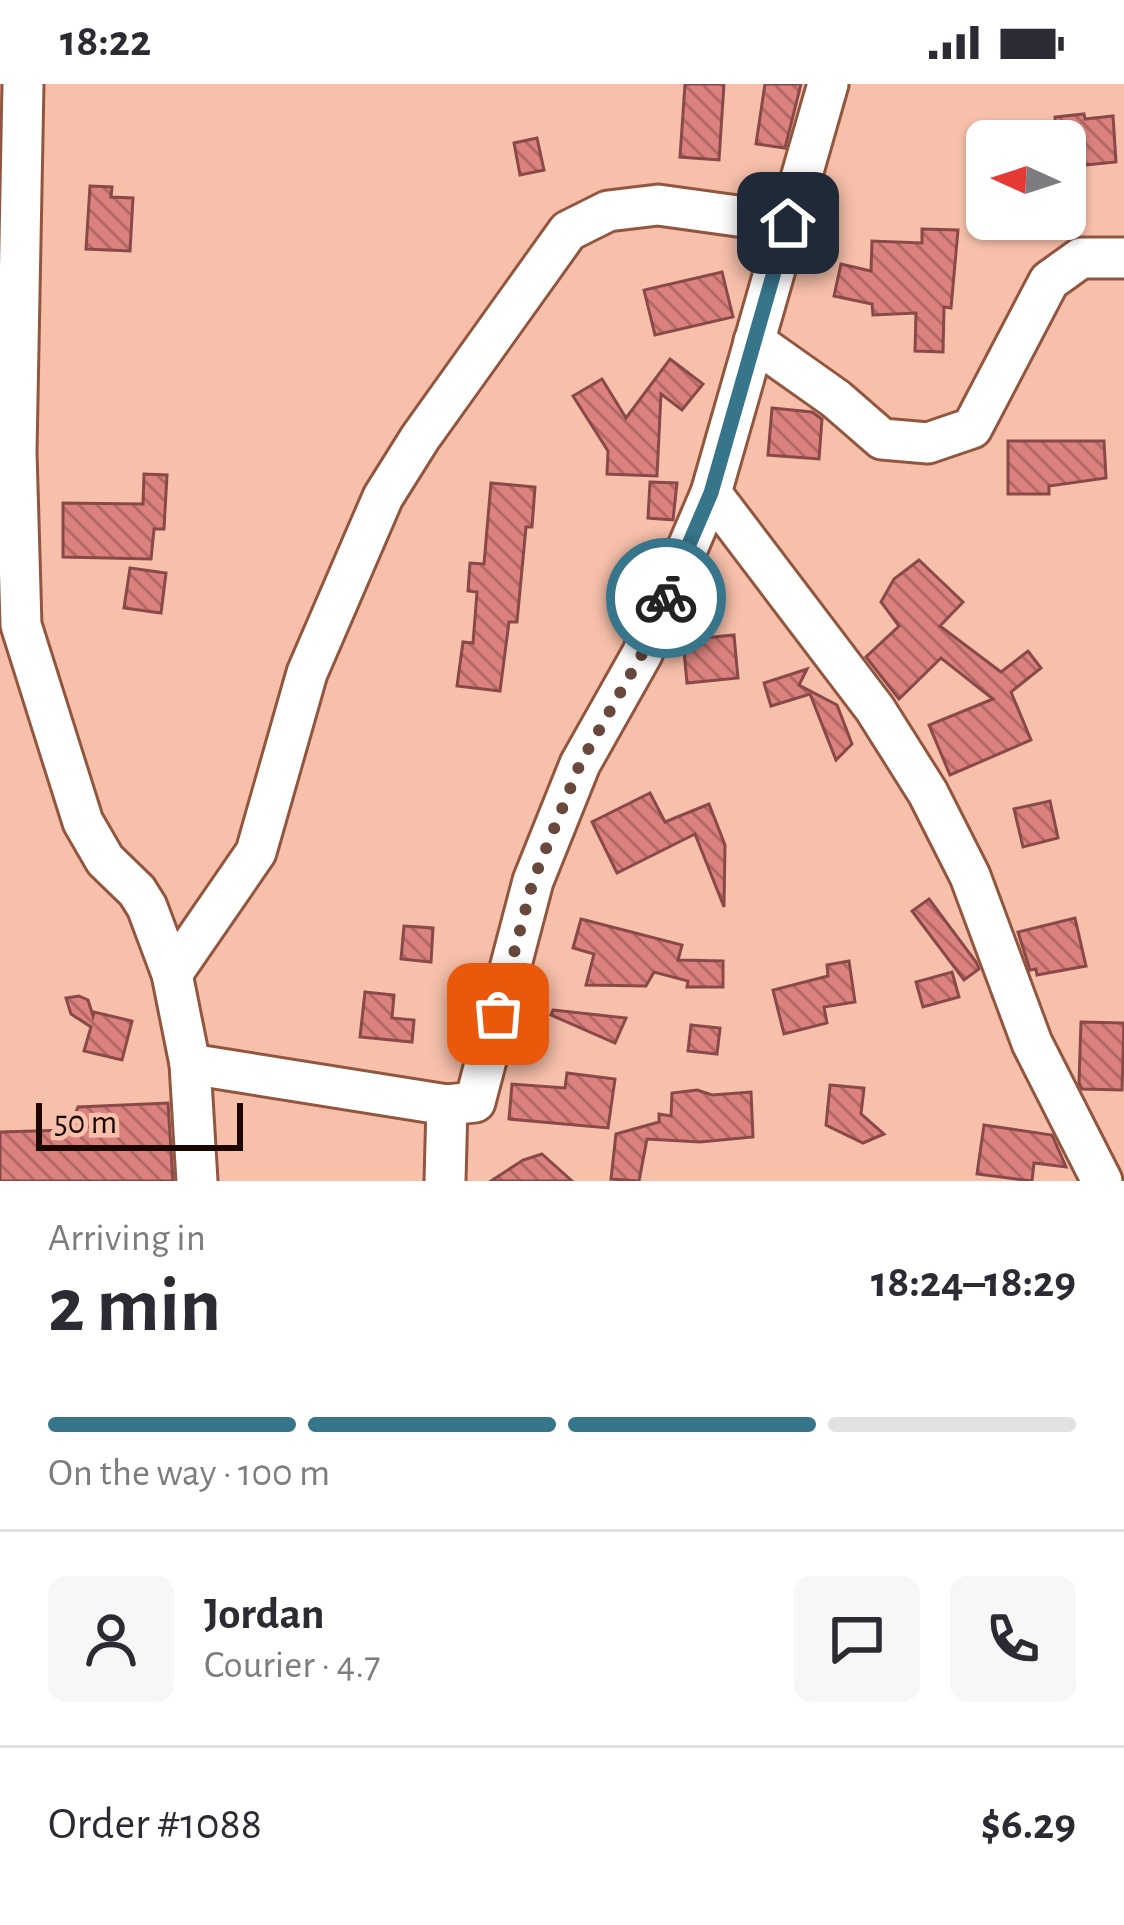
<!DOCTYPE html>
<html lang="en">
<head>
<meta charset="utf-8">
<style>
  :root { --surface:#fff; --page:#f7f7f7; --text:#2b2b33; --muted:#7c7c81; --line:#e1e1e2; --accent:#36758a }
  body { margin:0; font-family:"Alegreya Sans",sans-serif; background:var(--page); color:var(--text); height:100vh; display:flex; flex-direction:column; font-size:45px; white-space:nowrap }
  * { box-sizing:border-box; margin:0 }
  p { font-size:39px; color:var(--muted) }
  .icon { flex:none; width:66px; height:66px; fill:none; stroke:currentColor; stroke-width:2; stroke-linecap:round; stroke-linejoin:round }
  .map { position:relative; height:1097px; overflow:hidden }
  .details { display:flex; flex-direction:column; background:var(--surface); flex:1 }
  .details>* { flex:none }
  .needle { width:78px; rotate:273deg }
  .fabs { position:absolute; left:966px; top:36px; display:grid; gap:24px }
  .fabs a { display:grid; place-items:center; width:120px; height:120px; border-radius:18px; background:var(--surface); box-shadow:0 3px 9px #0004; font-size:60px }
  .scale { position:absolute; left:36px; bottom:30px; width:207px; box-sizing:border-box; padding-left:12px; border:6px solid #1b0601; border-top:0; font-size:33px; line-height:42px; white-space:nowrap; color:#1b0601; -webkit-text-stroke:9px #f7c0ab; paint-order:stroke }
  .pin { position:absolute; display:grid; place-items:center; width:102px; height:102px; color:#fff; margin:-51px; border-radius:24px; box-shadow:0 6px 18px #0006 }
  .courier { position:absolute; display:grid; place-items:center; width:120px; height:120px; margin:-60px; border:9px solid #36758a; border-radius:50%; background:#fff; color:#222; box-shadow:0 3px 15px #0007 }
  .overview em { font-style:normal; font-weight:700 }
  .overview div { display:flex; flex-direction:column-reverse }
  .overview { display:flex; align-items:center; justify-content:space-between; height:204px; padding:0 48px }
  h1 { font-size:78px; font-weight:700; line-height:90px }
  .bar { display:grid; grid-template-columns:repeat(4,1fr); gap:18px 12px; align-content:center; height:144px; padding:0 48px }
  .bar i { height:15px; border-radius:9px; background:var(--line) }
  .bar .current { background:var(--accent) }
  .bar p { grid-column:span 4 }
  .line { display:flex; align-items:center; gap:30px; padding:0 48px; border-top:3px solid var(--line) }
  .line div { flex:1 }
  .round { display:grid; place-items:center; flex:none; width:126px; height:126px; border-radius:18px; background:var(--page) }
  .status { display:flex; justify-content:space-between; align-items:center; height:84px; padding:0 60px; background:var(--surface); direction:ltr }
  .status svg { height:33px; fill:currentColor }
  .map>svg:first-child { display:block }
  .building { fill:url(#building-back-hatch); stroke:#894948; stroke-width:3 }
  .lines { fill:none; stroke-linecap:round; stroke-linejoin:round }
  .minor-casing { stroke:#92563e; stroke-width:45 }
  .minor { stroke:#fff; stroke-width:39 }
  .done { stroke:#68473c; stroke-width:12; stroke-dasharray:0 21.6 }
  .route { stroke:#36758a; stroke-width:15 }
</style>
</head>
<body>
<div class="status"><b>18:22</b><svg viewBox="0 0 49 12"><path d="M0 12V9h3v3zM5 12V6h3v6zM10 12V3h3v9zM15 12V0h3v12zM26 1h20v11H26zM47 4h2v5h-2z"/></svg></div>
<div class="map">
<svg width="1124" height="1097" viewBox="0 0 1124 1097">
  <defs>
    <pattern id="building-back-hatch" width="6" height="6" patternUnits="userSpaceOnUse" patternTransform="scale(3)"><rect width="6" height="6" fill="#db827f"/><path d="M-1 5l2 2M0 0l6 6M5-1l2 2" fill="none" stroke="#b16866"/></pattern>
  </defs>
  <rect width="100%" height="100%" fill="#f7c0ab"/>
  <g class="building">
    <polygon points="685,0 724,0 719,76 680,73"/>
    <polygon points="765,0 801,0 785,64 756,60"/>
    <polygon points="1084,30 1085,35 1113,32 1116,78 1065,83 1065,57 1057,57 1055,33"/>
    <polygon points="537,54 544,86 520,91 514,59"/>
    <polygon points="90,102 112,103 111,113 133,114 130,167 86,165"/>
    <polygon points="922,145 958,146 951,224 944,223 943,268 915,267 916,229 873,231 872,220 834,212 841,180 871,187 872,157 922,159"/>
    <polygon points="722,188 733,233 655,251 644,206"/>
    <polygon points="670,275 703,300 682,326 661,310 657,392 607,390 608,367 573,312 602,295 626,334"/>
    <polygon points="772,324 812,328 822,335 819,375 768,371"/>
    <polygon points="1008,357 1104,357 1106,394 1049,402 1049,410 1008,410"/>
    <polygon points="144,390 167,391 164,445 154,445 151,475 63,473 63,419 143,420"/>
    <polygon points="650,398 677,399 673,436 648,434"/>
    <polygon points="491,399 535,403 532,443 526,443 517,538 509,538 500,607 457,602 463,558 473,559 477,508 468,507 470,479 484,480"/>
    <polygon points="919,476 963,518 940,542 1001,588 1028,567 1041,584 1011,608 1031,656 950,691 929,641 993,615 941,574 899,615 866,573 899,542 881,518 894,495"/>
    <polygon points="130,484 166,489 161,529 124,524"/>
    <polygon points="734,551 738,594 687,599 683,556"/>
    <polygon points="807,585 799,601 837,621 852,660 836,676 810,610 771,622 764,599"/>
    <polygon points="650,709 665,738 709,720 725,761 724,823 695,750 617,789 592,738"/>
    <polygon points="1050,717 1058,754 1023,763 1014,725"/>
    <polygon points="929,815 976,878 979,885 964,896 912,827"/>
    <polygon points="1075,834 1086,882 1037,891 1036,885 1030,886 1018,848"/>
    <polygon points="581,835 682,861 678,876 723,877 723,903 687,903 688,897 654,888 646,902 586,901 594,870 573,864"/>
    <polygon points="404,842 433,844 431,878 401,875"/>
    <polygon points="849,877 855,918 824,923 827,939 784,950 773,906 828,892 827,881"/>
    <polygon points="952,888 959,913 923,923 916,898"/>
    <polygon points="365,908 394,911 392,934 414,936 412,958 360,953"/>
    <polygon points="79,912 88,916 93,932 94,928 132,937 122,976 84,967 91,943 71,930 66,914"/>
    <polygon points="553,926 626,934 615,959 551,931"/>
    <polygon points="1081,938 1124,939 1122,1006 1082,1005 1079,999"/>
    <polygon points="691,941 720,944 717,970 688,967"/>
    <polygon points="567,989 615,995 608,1044 509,1035 512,1000 565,1004"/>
    <polygon points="830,1001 864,1004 861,1030 884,1050 863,1059 826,1041"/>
    <polygon points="697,1006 712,1011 751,1008 753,1053 700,1058 647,1055 639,1097 611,1095 616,1050 659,1038 659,1030 671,1032 672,1009"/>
    <polygon points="168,1019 173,1097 0,1097 0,1048 69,1046 78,1023"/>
    <polygon points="984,1041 1052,1051 1066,1083 1034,1079 1032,1097 977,1090"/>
    <polygon points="542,1070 572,1097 491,1097 523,1076"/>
  </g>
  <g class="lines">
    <g class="minor-casing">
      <g id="minor">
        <polyline points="23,0 16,368 21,541 83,738 105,776 137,807 147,823 172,890 190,980 197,1097"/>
        <polyline points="754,257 836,315 882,355 928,359 972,344 1049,197 1081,174 1124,174"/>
        <polyline points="711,409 875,625 928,709 970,792 1032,959 1102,1097"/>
        <polyline points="172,890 256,768 307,589 383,413 420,354 568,147 608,127 658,121 788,139"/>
        <polyline points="190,980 447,1021"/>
        <polyline points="445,1097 447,1021 475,1018 533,797 580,680 642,570 711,409 828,0"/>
      </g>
    </g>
    <use href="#minor" class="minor"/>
  </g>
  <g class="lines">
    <polyline class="done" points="498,930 533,797 580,680 642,570 666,514"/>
    <polyline class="route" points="666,514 711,409 788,139"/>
  </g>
</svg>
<div class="fabs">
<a><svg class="needle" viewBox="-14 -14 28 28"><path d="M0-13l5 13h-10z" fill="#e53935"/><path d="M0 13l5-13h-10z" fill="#7c7c81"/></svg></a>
</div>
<div class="scale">50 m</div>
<div class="pin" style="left:498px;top:930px;background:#ea580c"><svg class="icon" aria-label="bag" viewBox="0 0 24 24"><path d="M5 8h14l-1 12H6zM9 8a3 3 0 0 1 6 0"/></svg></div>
<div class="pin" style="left:788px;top:139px;background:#1f2937"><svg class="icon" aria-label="home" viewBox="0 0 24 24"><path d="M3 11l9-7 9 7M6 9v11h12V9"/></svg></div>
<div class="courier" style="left:666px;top:514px"><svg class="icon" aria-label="bike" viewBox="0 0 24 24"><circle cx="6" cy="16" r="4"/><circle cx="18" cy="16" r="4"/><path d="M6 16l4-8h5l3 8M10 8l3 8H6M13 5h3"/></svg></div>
</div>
<section class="details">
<div class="overview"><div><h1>2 min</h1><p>Arriving in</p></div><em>18:24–18:29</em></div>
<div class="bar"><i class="current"></i><i class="current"></i><i class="current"></i><i></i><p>On the way · 100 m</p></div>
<div class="line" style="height:216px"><a class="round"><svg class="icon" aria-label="person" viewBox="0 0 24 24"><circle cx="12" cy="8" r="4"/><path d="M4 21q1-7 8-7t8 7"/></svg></a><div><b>Jordan</b><p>Courier · 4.7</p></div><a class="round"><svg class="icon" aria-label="chat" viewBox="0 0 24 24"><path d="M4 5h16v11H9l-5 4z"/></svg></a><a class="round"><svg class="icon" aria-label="phone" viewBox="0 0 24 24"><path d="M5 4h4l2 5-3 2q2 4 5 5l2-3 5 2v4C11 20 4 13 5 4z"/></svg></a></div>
<div class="line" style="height:156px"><div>Order #1088</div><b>$6.29</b></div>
</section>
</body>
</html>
